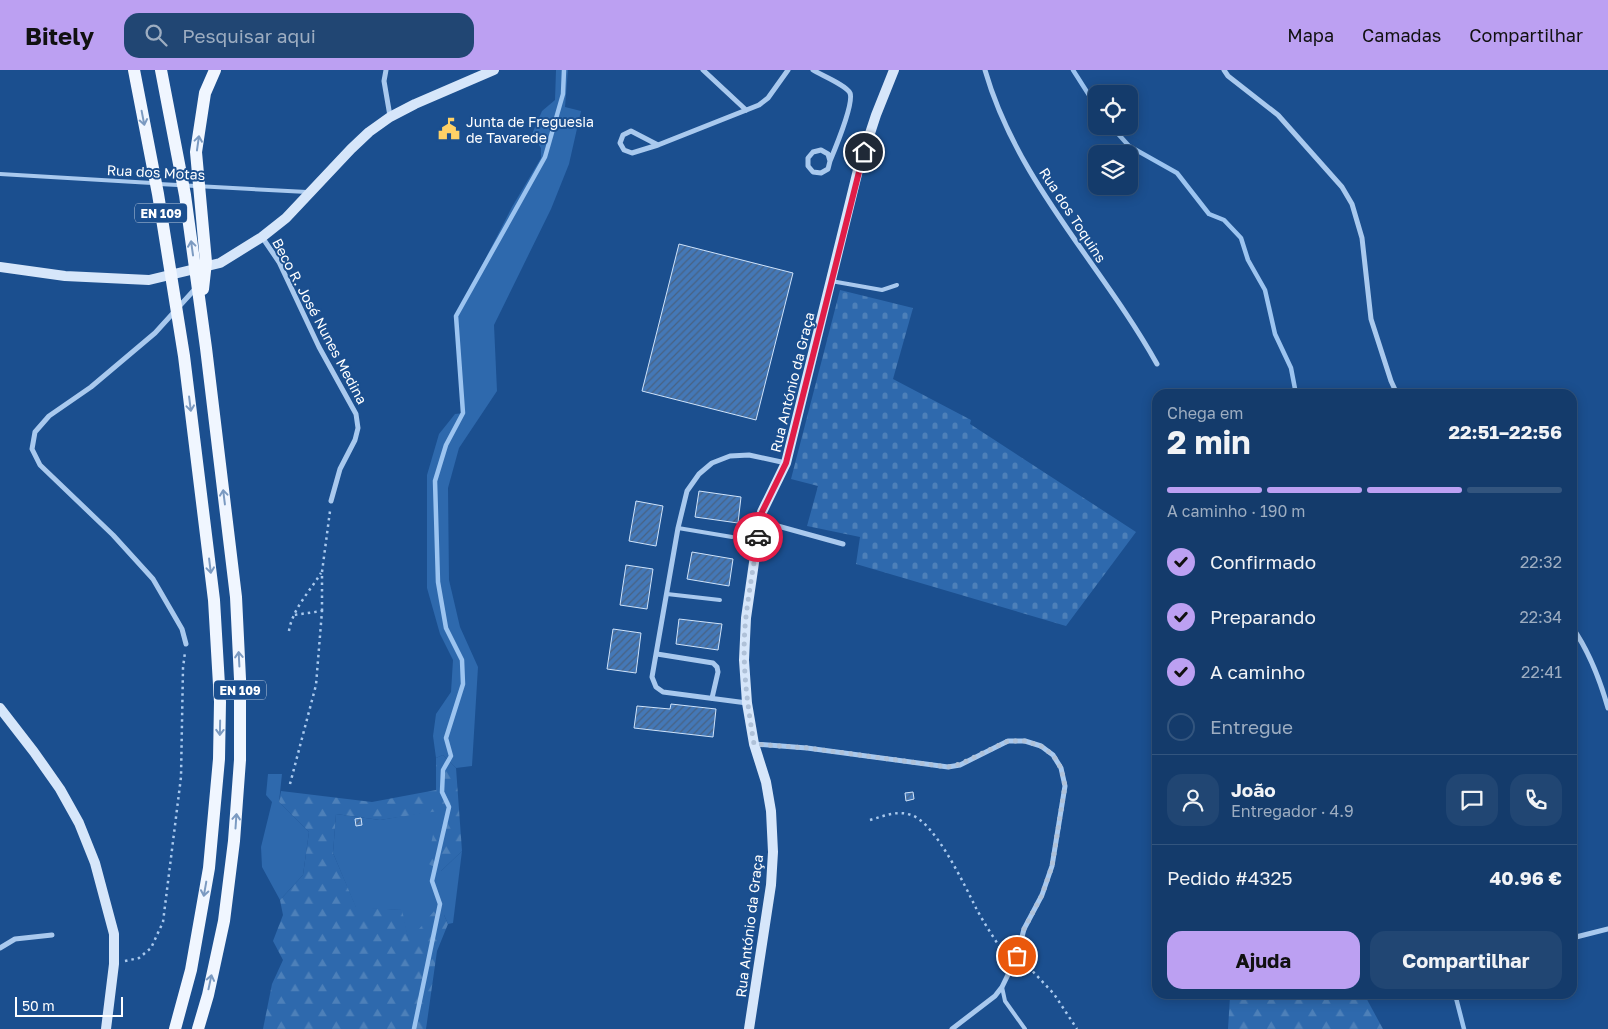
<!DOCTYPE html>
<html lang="pt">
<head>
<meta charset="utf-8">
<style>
  :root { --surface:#143b6b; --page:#214673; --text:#f1f3f6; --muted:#9dadc1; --line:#33557e; --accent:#bca0f2 }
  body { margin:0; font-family:"Golos Text",sans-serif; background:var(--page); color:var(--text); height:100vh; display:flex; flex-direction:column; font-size:19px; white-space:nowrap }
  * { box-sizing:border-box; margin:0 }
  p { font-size:16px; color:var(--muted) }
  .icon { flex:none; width:28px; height:28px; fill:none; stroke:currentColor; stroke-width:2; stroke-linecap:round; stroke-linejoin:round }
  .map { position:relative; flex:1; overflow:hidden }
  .panel { position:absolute; left:1152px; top:319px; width:425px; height:610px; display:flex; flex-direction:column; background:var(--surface); border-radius:15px; box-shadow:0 2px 12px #0003,0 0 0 1px var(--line) }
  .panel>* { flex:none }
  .controls { position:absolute; left:1088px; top:15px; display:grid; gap:10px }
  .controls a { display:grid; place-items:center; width:50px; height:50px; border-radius:10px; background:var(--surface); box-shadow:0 2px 12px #0003,0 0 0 1px var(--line); font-size:25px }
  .scale { position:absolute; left:15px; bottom:12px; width:108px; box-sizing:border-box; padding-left:5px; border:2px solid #fff; border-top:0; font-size:14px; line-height:18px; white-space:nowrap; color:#fff; -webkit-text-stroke:4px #1b4f8f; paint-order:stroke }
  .pin { position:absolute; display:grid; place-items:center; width:42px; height:42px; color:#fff; margin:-21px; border:2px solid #fff; border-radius:50%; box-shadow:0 1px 5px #0007 }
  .courier { position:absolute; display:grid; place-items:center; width:50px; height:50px; margin:-25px; border:4px solid #e11d48; border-radius:50%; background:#fff; color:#222; box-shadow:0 1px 6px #0007 }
  .headline em { font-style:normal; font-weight:700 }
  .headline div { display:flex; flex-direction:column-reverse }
  .headline { display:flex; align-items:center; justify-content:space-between; height:85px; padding:0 15px }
  h1 { font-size:32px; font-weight:700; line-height:38px }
  .bar { display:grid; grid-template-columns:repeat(4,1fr); gap:8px 5px; align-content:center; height:60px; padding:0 15px }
  .bar i { height:6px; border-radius:4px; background:var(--line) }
  .bar .on { background:var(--accent) }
  .bar p { grid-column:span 4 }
  .line { display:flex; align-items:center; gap:12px; padding:0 15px; border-top:1px solid var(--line) }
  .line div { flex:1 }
  .round { display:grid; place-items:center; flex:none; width:52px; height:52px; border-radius:15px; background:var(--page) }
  ol { padding:0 15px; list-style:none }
  li { display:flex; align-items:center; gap:15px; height:55px }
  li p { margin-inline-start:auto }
  li .icon { padding:5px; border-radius:50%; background:var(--accent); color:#111; stroke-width:4 }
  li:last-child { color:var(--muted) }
  li i { width:28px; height:28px; border:2px solid var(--line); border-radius:50% }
  .button { display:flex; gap:10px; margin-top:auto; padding:10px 15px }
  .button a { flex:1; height:58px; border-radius:15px; background:var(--accent); color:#111; font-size:20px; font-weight:700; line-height:58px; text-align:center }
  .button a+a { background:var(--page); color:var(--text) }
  header { display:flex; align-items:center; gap:30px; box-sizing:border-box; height:70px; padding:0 25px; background:var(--accent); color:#111 }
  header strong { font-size:24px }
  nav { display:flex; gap:28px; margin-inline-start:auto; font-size:18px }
  .search { width:350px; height:45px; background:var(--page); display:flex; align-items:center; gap:12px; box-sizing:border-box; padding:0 18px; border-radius:15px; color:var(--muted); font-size:19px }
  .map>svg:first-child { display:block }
  .grass { fill:#2e69ad }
  .forest { fill:url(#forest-firs) }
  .cemetery { fill:url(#cemetery-stones) }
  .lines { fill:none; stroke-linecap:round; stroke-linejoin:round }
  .stream { stroke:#9cc4f0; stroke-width:4.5 }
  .building { fill:url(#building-hatch); stroke:#cfe3fa }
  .path { stroke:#a9c9ee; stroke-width:2.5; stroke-dasharray:2.5 4; stroke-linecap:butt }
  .lane { stroke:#a9c9ee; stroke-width:4 }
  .street { stroke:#a9c9ee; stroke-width:5 }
  .secondary { stroke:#d6e6fa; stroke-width:10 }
  .primary { stroke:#f0f6ff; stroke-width:12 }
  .oneway { stroke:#7b9ac1 }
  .done { stroke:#afc1d8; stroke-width:5; stroke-dasharray:0 9 }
  .route { stroke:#e11d48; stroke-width:6 }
  .labels { text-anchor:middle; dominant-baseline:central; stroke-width:4; stroke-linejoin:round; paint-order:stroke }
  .shield { fill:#1b4f8f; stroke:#bbcadd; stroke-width:1 }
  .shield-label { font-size:12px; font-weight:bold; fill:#fff }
  .poi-label { font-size:14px; fill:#fff; stroke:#1b4f8f; text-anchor:start }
  .street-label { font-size:14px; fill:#fff; stroke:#1b4f8f }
</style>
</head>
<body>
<header>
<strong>Bitely</strong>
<div class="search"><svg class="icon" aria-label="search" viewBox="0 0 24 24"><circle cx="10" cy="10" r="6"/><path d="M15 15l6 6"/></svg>Pesquisar aqui</div>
<nav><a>Mapa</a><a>Camadas</a><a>Compartilhar</a></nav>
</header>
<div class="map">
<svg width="1608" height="959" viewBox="0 0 1608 959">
  <defs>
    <pattern id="forest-firs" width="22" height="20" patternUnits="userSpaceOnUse" patternTransform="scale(1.25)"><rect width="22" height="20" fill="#2e69ad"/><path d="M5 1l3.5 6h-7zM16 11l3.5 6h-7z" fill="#4d80b9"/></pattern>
    <pattern id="cemetery-stones" width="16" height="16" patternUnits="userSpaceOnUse" patternTransform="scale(1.25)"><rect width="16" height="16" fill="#2e69ad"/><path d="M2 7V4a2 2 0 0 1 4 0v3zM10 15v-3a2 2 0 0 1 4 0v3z" fill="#4d80b9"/></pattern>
    <pattern id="building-hatch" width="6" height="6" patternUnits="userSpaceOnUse" patternTransform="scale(1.25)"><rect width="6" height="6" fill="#4478b7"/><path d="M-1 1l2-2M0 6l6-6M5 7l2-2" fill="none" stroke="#486282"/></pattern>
  </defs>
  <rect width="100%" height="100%" fill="#1b4f8f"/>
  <g class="grass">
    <polygon points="556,0 568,0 565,37 581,41 569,94 551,139 494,255 497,321 459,378 448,418 449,510 460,557 478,597 472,696 456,698 443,685 436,688 433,666 436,644 451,622 453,590 440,564 427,518 427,405 439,364 455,344 463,343 456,246 512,137 541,88 541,78 532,64 542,41 555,30"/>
    <polygon points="268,704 282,704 279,732 309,762 303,805 280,830 262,797 261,777 272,732 266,725"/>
    <polygon points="438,740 441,801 462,781 453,853 448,854 444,845 409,872 401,840 356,838 333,783 336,744 380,750"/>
  </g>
  <g class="forest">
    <polygon points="443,685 456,698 462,781 441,801 427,793 438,741 380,750 336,744 333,783 356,837 402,840 409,871 435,840 444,845 448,854 437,881 426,959 263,959 272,914 283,890 273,871 283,845 280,830 303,805 309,762 279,732 281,721 372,732 436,720 436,688"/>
    <polygon points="1234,924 1364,924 1383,959 1228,959 1230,927"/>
  </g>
  <polygon class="cemetery" points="840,220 913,238 893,309 971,350 970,354 1136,462 1066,556 856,494 860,467 807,456 818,416 791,409"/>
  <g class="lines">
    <g class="stream">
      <polyline points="1073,0 1096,36"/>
      <polyline points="1111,56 1129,76 1177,103 1209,144 1224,150 1241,168 1248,190 1265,220 1275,264 1291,298 1296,324"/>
      <polyline points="1455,924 1464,959"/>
      <polyline points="414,959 440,834 432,811 449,737 442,722 443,700 451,686 446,668 463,614 462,590 446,558 438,512 435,411 446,375 463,343 456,246 545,87 563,24 564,0"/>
    </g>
  </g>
  <g class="building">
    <polygon points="679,174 793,203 756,350 642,321"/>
    <polygon points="699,421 741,427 738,453 695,447"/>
    <polygon points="636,431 663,436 656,476 629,471"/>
    <polygon points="692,482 733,489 729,516 687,509"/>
    <polygon points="626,495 653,499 647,539 620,535"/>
    <polygon points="679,549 722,554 718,580 676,574"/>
    <polygon points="613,559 641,563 636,603 607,599"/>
    <polygon points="671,634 716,639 713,667 634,658 637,636 670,639"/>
    <polygon points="913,722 914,729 906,731 905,723"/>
    <polygon points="361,748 362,755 356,756 355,749"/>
  </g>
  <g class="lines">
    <g class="path">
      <polyline points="322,541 322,502 330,441"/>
      <path d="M289,561C292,540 310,521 321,503"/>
      <polyline points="290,714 316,615 322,541 294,545"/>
      <path d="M870,750C884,746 897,740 911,745C935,752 965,816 976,838C985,855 996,871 1006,887"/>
      <polyline points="125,891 139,888 151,878 163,852 181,707 183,598 185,582"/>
      <polyline points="1024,892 1054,924 1077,959"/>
    </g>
    <g class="lane">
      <polyline points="0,104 152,113"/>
      <polyline points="159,114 307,122"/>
      <polyline points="831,211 882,220 897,215"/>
      <polyline points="678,458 732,467"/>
      <polyline points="667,524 720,530"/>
      <polyline points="1002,917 1005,931 1025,959"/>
    </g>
    <g class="street">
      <polyline points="386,0 384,11 390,46"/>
      <polyline points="703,0 746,40"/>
      <path d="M813,0C821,5 846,15 850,23C854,33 835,79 830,91L828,99L821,103L813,102L808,96V88L813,82L821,80L828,84L830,91"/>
      <path d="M985,0C1017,112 1102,195 1157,294"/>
      <polyline points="1224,0 1228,6 1278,45 1342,117 1352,134 1362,168 1371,249 1391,311 1397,324"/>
      <polyline points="658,75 631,61 623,65 620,73 624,80 632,83 658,75 759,35 768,28 788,0"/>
      <polyline points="262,167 279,192 319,277 356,344 358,358 355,370 340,399 331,431"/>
      <polyline points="760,451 843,474"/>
      <path d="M1572,557C1589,581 1600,610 1608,638"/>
      <polyline points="186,574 182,559 153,509 113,465 40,395 32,379 35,362 49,346 91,317 155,263 195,219"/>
      <polyline points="657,584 713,593 717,597 718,602 712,628"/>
      <polyline points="747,633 663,622 656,617 652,607 678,458 687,421 699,404 712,393 730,386 749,385 786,393"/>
      <polyline points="754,674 807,678 948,697 960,695 1008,671 1025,671 1041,676 1053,685 1061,698 1065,716 1052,796 1042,825 1024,859 1017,886 1002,917 995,926 952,959"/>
      <polyline points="1572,868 1608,859"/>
      <polyline points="0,878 15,869 52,865"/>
    </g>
    <g class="secondary">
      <polyline points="0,197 65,206 149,210 220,193 262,167 286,148 351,79 369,62 390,47 415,34 494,0"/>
      <polyline points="0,638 34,682 60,719 79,753 95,793 114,864 114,894 106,959"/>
      <polyline points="749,959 771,815 773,782 771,741 766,712 754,674 747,633 744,590 746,548 760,451 762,442 786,393 858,100 876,45 894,0"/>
    </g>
    <g class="primary">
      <polyline points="134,0 158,124 184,286 214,530 220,632 219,689 209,798 191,900 175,959"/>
      <polyline points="161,0 185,125 206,278 236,527 240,609 240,690 234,771 224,851 208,925 198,959"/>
      <polyline points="203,219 206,192 196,82 205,23 215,0"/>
    </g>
  </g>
  <defs><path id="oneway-shaft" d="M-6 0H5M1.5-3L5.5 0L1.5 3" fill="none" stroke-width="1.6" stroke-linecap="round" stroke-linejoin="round" transform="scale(1.25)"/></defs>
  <g class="oneway">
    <use href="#oneway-shaft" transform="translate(143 48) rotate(79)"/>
    <use href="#oneway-shaft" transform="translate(198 73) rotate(-82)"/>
    <use href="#oneway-shaft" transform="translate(192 178) rotate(-98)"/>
    <use href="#oneway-shaft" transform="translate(190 334) rotate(83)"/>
    <use href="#oneway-shaft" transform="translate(224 427) rotate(-97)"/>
    <use href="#oneway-shaft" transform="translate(210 496) rotate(83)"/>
    <use href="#oneway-shaft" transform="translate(239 589) rotate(-93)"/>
    <use href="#oneway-shaft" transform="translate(220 658) rotate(91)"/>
    <use href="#oneway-shaft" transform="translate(236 751) rotate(-86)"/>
    <use href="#oneway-shaft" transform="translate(205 819) rotate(100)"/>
    <use href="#oneway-shaft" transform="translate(210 912) rotate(-78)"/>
  </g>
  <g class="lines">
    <path class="done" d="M758,467C754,494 749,520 746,547C741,590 747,632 754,674L808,678L948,697L960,694L1008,671H1025L1041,676L1053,685L1061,698L1065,716L1052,796L1042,825L1024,859L1017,886"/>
    <polyline class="route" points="758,467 762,442 786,393 864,82"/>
  </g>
  <defs>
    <g id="civic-bare" transform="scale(1.725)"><path d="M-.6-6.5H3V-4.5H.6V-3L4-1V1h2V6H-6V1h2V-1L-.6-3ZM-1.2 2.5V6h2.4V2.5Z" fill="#ffd166" stroke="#1b4f8f" stroke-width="2.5" paint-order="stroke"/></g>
  </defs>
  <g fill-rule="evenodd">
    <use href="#civic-bare" x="449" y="59"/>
  </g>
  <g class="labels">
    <g class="shield">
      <rect x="135" y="133.5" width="52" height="19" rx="4"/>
      <rect x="214" y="610.5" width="52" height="19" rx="4"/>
    </g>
    <g class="shield-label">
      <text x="161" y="143">EN 109</text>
      <text x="240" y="620">EN 109</text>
    </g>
    <g class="poi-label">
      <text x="466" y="51">Junta de Freguesia<tspan x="466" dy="16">de Tavarede</tspan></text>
    </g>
    <g class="street-label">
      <text transform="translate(156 102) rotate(3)">Rua dos Motas</text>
      <text transform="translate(1073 145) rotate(57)">Rua dos Toquins</text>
      <text transform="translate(320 251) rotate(62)">Beco R. José Nunes Medina</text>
      <text transform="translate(792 312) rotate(-76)">Rua António da Graça</text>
      <text transform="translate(749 856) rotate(-83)">Rua António da Graça</text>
    </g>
  </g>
</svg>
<div class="controls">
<a><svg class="icon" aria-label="locate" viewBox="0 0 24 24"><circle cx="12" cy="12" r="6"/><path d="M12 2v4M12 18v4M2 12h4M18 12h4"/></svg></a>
<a><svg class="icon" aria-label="layers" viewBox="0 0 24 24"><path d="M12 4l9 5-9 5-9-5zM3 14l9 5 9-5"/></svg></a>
</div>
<div class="scale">50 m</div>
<div class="pin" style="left:1017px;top:886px;background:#ea580c"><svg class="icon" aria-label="bag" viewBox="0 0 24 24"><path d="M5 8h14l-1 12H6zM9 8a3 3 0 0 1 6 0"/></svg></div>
<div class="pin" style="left:864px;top:82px;background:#1f2937"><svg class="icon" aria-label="home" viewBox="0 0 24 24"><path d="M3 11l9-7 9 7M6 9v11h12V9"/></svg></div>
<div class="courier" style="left:758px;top:467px"><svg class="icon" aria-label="car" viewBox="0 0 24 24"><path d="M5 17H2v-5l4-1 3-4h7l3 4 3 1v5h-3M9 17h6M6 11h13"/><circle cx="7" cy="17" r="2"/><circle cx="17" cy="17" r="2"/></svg></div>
<section class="panel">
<div class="headline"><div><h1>2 min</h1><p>Chega em</p></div><em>22:51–22:56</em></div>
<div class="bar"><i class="on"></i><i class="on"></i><i class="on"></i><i></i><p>A caminho · 190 m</p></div>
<ol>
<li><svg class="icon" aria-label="check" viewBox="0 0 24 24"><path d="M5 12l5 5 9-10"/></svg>Confirmado<p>22:32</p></li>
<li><svg class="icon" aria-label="check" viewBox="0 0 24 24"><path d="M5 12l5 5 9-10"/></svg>Preparando<p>22:34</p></li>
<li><svg class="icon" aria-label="check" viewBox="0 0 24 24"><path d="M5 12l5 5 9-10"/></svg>A caminho<p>22:41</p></li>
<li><i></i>Entregue</li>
</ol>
<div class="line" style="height:90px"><a class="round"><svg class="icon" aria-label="person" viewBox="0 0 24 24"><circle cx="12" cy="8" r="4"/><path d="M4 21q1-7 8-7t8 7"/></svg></a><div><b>João</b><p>Entregador · 4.9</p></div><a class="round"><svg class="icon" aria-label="chat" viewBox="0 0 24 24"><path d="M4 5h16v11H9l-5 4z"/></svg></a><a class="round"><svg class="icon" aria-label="phone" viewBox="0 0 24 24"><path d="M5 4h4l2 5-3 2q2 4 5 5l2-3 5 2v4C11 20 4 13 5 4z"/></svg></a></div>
<div class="line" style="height:65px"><div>Pedido #4325</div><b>40.96 €</b></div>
<div class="button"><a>Ajuda</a><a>Compartilhar</a></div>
</section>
</div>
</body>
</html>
